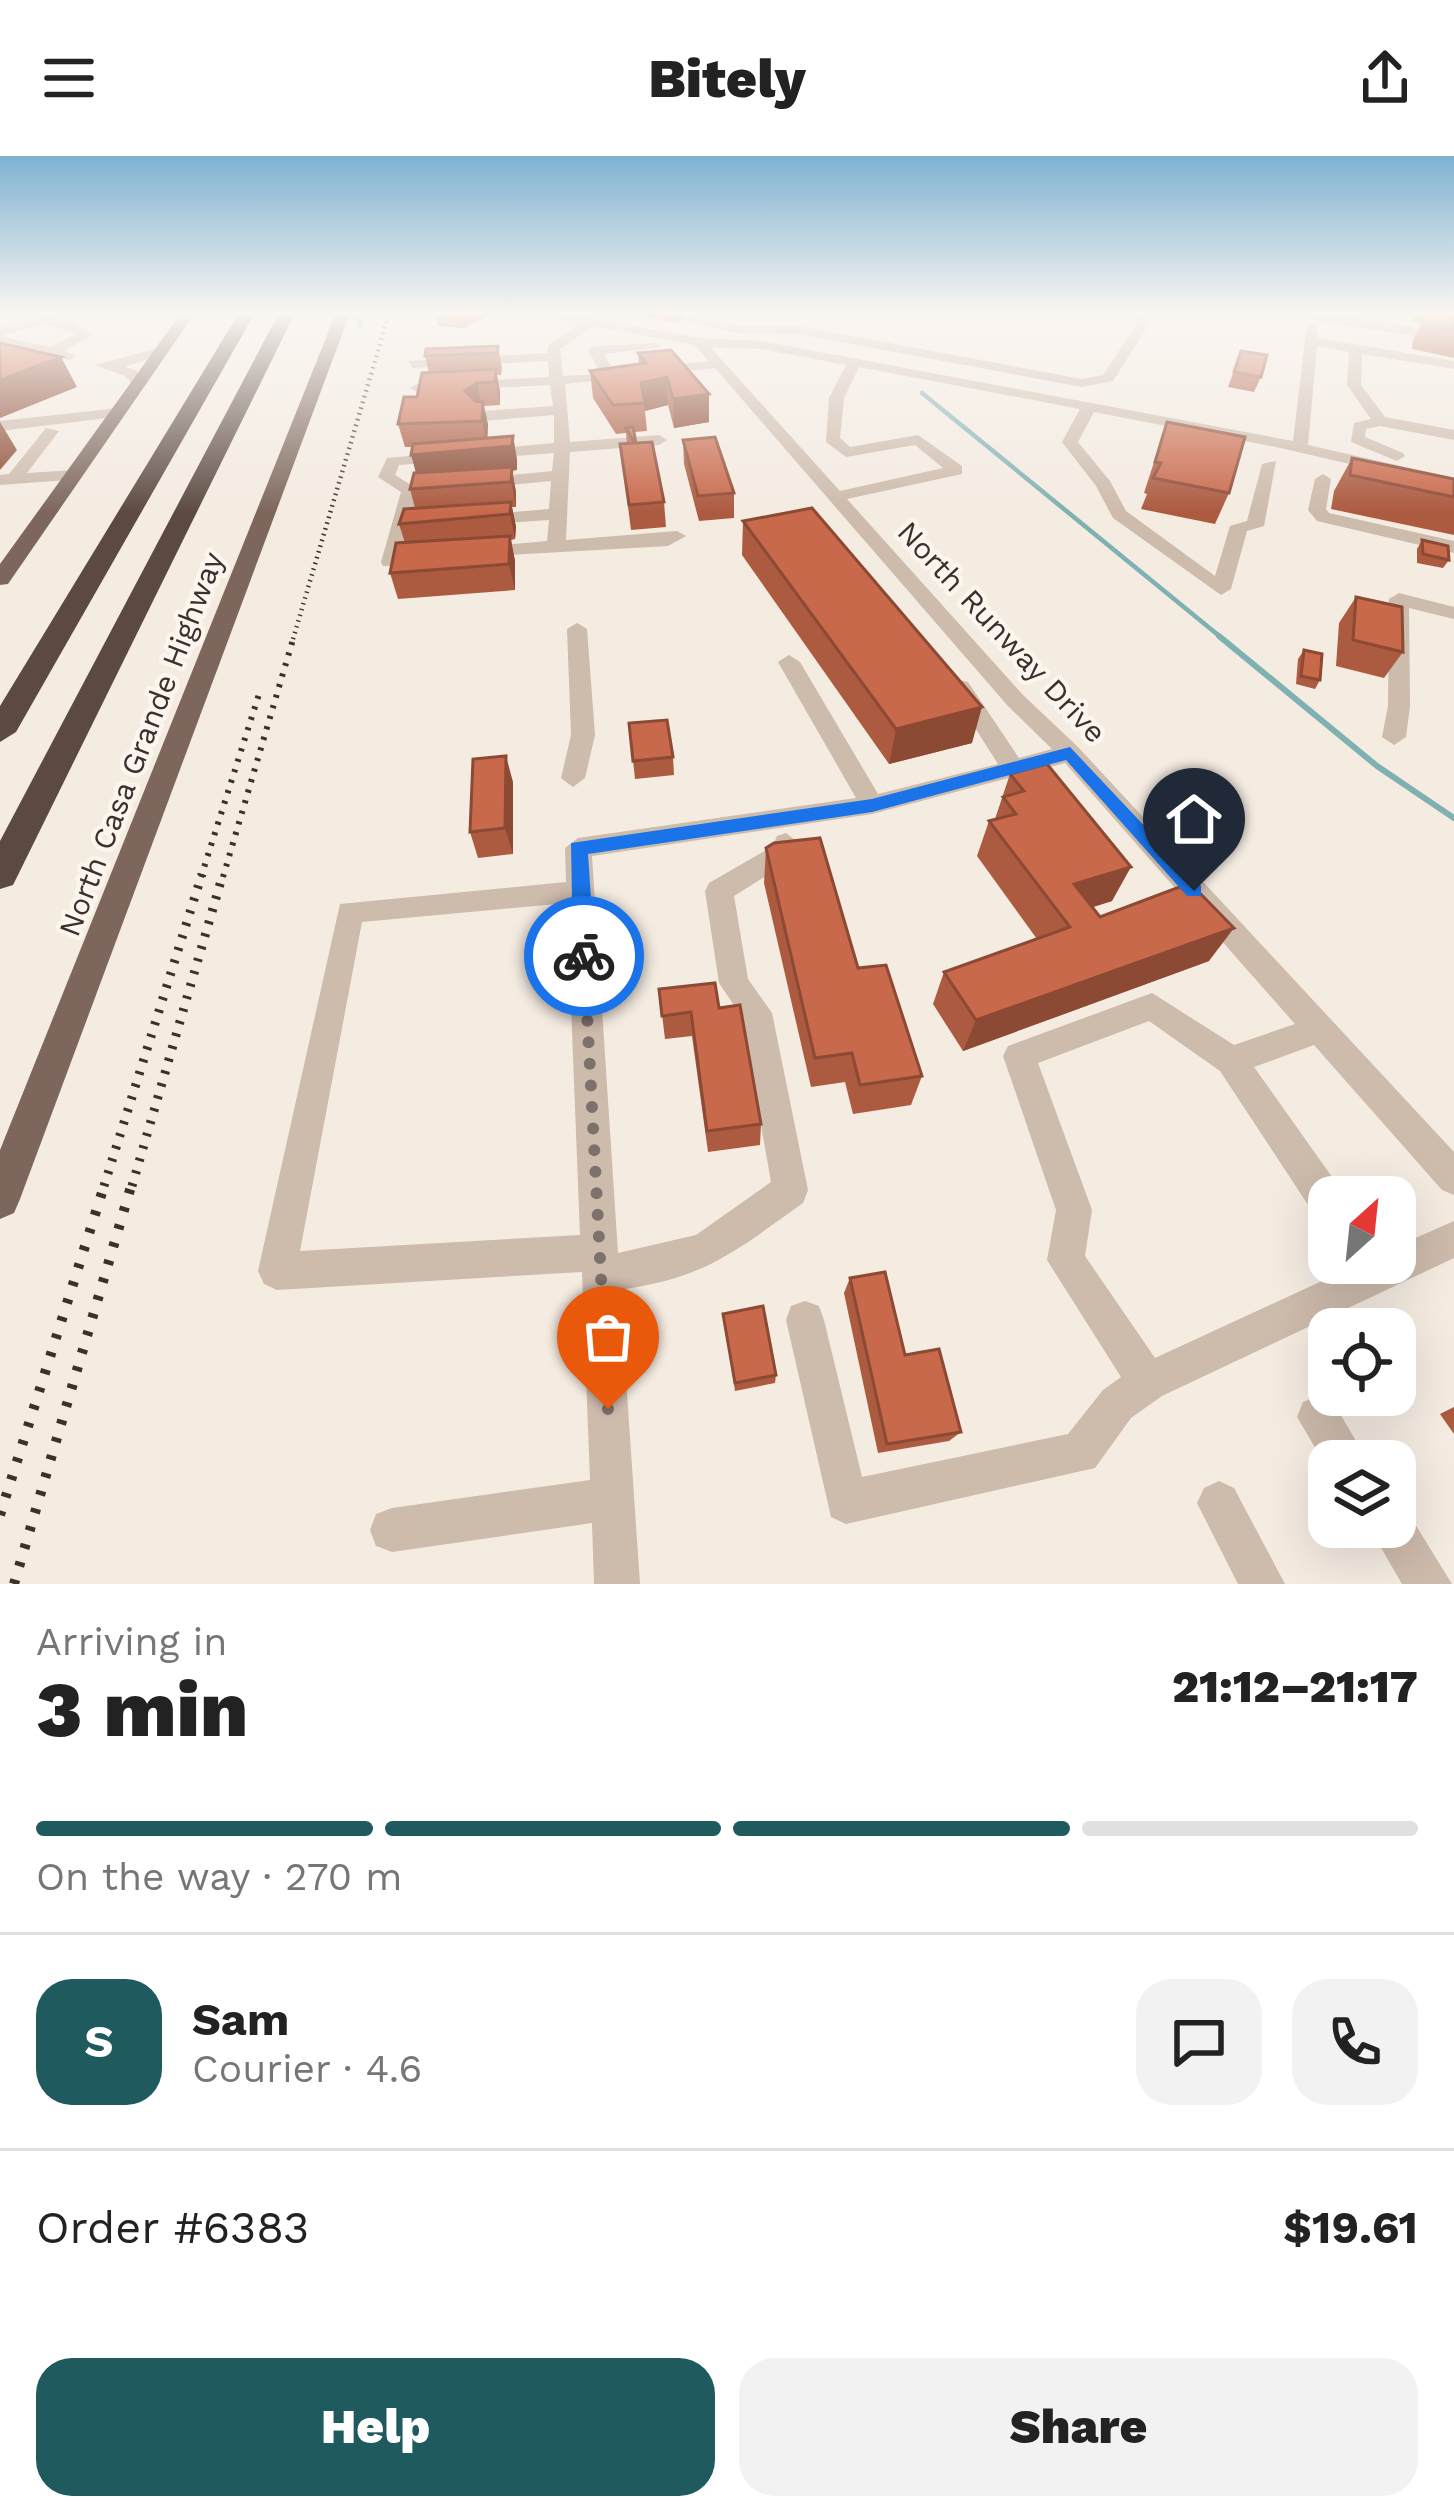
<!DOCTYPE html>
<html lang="en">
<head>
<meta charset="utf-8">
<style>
  :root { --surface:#fff; --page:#f2f2f2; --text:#222; --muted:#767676; --line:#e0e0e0; --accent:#1f5a5e }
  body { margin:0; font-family:"Work Sans",sans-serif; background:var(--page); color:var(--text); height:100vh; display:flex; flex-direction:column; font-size:45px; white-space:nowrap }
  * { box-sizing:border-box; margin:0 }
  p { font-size:39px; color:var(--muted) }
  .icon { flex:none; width:66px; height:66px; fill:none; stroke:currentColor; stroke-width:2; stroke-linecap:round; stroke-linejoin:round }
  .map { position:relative; height:1428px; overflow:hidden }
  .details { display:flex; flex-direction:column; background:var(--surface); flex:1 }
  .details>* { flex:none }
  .needle { width:78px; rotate:27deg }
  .controls { position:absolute; left:1308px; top:1020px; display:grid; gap:24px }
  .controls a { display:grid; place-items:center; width:108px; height:108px; border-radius:24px; background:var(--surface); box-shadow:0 12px 48px #0002; font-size:60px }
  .pin { position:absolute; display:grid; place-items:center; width:102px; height:102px; color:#fff; margin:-123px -51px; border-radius:50% 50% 50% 0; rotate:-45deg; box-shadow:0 0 12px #0007 }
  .pin .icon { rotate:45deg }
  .courier { position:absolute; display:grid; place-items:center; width:120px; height:120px; margin:-60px; border:9px solid #1a73e8; border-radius:50%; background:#fff; color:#222; box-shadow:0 3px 15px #0007 }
  .headline em { font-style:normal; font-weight:800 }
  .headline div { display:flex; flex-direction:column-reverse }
  .headline { display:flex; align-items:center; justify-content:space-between; height:204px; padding:0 36px }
  h1 { font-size:78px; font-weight:800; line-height:90px }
  .bar { display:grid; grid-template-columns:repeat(4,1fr); gap:18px 12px; align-content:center; height:144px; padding:0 36px }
  .bar i { height:15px; border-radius:9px; background:var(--line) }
  .bar .on { background:var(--accent) }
  .bar p { grid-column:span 4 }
  .line { display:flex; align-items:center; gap:30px; padding:0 36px; border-top:3px solid var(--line) }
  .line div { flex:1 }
  .round { display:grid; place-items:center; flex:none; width:126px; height:126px; border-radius:36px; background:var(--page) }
  .cta { display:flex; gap:24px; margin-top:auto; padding:24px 36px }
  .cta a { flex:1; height:138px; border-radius:36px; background:var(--accent); color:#fff; font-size:48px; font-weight:800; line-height:138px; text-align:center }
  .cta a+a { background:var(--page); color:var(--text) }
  header { display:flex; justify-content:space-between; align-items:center; height:156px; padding:0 36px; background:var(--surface); font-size:54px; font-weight:800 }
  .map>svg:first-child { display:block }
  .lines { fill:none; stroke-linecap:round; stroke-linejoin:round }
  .stream-far1 { stroke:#7fb0b2; stroke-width:4.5 }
  .stream { stroke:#7fb0b2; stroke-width:6 }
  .minor { fill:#cdbbac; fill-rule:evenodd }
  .major { fill:#7d675c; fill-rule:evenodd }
  .highway { fill:#5c4a42; fill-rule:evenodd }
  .rail-far3 { stroke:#3b302b; stroke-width:4.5; stroke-dasharray:1.5 4.5; stroke-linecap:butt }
  .rail-far2 { stroke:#3b302b; stroke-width:6; stroke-dasharray:3 8; stroke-linecap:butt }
  .rail-far1 { stroke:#3b302b; stroke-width:9; stroke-dasharray:3 10; stroke-linecap:butt }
  .rail { stroke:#3b302b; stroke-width:10; stroke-dasharray:4.5 14; stroke-linecap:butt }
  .wall { fill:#ac5a40 }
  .shaded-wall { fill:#8c4a34 }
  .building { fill:#c8694b; stroke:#8c4a34; stroke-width:3 }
  .route { fill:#1a73e8 }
  .done { stroke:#7c716b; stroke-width:12; stroke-dasharray:0 21.6 }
  .labels { text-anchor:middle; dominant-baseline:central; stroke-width:9; stroke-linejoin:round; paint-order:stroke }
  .street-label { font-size:30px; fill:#3b302b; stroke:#fbf5ee }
</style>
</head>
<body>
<header><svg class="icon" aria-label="menu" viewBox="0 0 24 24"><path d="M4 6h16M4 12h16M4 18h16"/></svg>Bitely<svg class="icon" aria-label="share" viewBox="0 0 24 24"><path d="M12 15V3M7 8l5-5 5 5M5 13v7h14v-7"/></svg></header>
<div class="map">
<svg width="1454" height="1428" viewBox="0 0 1454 1428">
  <rect width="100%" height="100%" fill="#f4ebe1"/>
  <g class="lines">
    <g class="stream-far1">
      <polyline points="353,161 361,166 359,171"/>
      <polyline points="922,237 1223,483"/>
    </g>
    <polyline class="stream" points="1219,480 1377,610 1454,662"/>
    <g class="minor">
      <path d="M564,157L699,182L762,185L1293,285L1307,168H1317V182L1454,205V213L1362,198L1361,229L1385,261L1454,274V284L1380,270L1366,273L1365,281L1403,297L1405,300L1397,305L1351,286L1354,267L1371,263L1347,229L1349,196L1317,190L1308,289L1454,322V332L1276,291L1094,256L1078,286L1110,325L1126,355L1215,420L1230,370L1247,365L1262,308L1276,305L1264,370L1247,375L1231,433L1221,439L1113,362L1096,330L1062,286L1080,253L859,211L844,242L840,282L850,291L918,279L962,310V318L847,343L1023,539L1078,591L1454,996V1039L1442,1034L1314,889L1254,911L1342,1035L1344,1041H1329V1066L1316,1061L1220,915L1149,865L1038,907L1092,1054L1085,1100L1155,1202L1361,1107H1395V1091L1454,1065V1102L1162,1240L1131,1262L1095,1312L846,1368L831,1361L786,1164L791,1150L805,1145L819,1150L824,1164L862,1321L1068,1278L1103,1234L1121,1221L1047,1104L1056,1054L1003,900L1008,890L1152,837L1234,889L1295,868L1065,607L872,658L592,700L618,1097L696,1079L771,1026L742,861L719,827L705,735L709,727L773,690L777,680L786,677L799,687L795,702L734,740L748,823L772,857L808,1034L803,1047C734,1096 707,1121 620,1134L640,1428H594L592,1367L392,1396L376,1390L370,1374L376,1358L392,1352L590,1324L582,1116L277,1134L264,1128L258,1115L340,748L566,726L565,692L578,682L856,642L778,506L789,499L800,506L878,638L998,608L949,531L960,524L968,526L1019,602L1052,593L1007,549L715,212L565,228L570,286L659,279L667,284L659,289L570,296L566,384L677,375L686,380L668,390L474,401L472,397L481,391L547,385L549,364L477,369L468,364L477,359L549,353L551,325L480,332L472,327L480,322L552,315L554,297L399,309L395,319L419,334L401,399L425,397L434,403L425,409L383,410L381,406L401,336L378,321L387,302L554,287V259L482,265L474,260L482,255L553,250L550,229L417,236L410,232L417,228L549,221L548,205L413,212L408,205L547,197L548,189L580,168L560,164ZM594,170L695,189L708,205L614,216L604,198L663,191L656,187L595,190L588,194L601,218L563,220L560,193ZM710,191L762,193L846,209L829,242L826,286L846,301L915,289L943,312L840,335ZM567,747L580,1079L300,1095L362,766Z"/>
      <polygon points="1121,157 1138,157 1151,165 1113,225 1082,231 798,178 736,177 682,164 688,160 736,169 798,170 1082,223 1103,219 1138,166"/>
      <polygon points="1264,157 1328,157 1454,178 1454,186"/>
      <polygon points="44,161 70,164 94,178 64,195 76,200 69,204 0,188 0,180 50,191 77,178 44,168 0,180 0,172"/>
      <polygon points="158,192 170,195 125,211 135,214 147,227 145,230 135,230 125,220 95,209"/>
      <polygon points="119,252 124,254 124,260 0,275 0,265"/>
      <polygon points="46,272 59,275 27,317 75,314 81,315 81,323 0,329 0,319 9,318"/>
      <polygon points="1323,318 1331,323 1326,353 1329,357 1454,385 1454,397 1317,365 1308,354 1315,323"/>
      <polygon points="1399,437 1454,451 1454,463 1409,452 1410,550 1406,581 1394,589 1382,581 1388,550 1389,443"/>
      <polygon points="577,467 587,473 595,579 585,622 573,631 561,622 571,579 567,473"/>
      <polygon points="1318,1240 1333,1246 1368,1305 1329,1305 1329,1315 1297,1261 1303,1246"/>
      <polygon points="1219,1325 1234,1332 1285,1428 1238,1428 1197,1347 1204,1332"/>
      <polygon points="1395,1351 1407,1355 1452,1428 1402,1428 1369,1371 1395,1371"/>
    </g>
    <g class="major">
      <polygon points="181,157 195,157 8,428 0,429 0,408"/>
      <polygon points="336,157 350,157 20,1043 14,1057 0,1063 0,994"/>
    </g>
    <g class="highway">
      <polygon points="239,157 255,157 16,576 0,586 0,550"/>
      <polygon points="279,157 295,157 18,719 13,729 0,733 0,685"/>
    </g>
    <polyline class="rail-far3" points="293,483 389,157"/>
    <g class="rail-far2">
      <polyline points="201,721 260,535"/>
      <polyline points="223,721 294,480"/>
    </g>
    <g class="rail-far1">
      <polyline points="104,1030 202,718"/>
      <polyline points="132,1030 223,718"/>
    </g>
    <g class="rail">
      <polyline points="0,1359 105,1027"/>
      <polyline points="14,1428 132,1027"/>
    </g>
  </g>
  <g class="wall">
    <polygon points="435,157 493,157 464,172 438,170"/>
    <polygon points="624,157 685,157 679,167"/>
    <polygon points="1417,157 1454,157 1454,202 1412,193 1413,184 1422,167 1413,165"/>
    <polygon points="498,190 502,212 501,219 497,219 500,236 500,249 484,250 488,269 487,282 513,280 517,304 517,314 512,315 516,336 516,351 512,351 516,371 515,383 511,384 515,405 515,434 398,443 390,417 405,387 399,368 415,352 410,333 416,317 413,291 405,291 398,268 417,241 429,217 425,200"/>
    <polygon points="1241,195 1261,221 1254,236 1228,231"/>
    <polygon points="638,197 709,266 674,272 668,249 645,255 647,275 634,276 636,287 664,346 666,371 631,374 620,288 627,287 626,277 616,278 593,242 590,215 639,208"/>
    <polygon points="1167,266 1229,337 1215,368 1141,353 1147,338 1144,337"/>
    <polygon points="683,284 734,337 734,362 699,365 684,308"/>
    <polygon points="1352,302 1454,323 1454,379 1331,353 1334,335"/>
    <polygon points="743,365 972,587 889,608 742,399"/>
    <polygon points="1422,384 1449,404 1443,412 1417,407 1417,393"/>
    <polygon points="1356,441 1403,496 1384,522 1336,510 1339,467"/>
    <polygon points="1304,494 1320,524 1315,533 1296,528 1298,503"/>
    <polygon points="629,567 673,601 674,619 635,623"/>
    <polygon points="1010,618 1112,745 1092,751 1100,761 1209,805 963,895 933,848 944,816 1037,783 977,700 989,665 995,663"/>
    <polygon points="513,626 513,698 478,702 470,676"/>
    <polygon points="766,692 858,812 922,920 911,949 853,958 845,926 811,931 764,727"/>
    <polygon points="659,833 719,852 761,968 760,989 708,996 692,880 665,883"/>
    <polygon points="850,1122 961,1276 949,1285 878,1297 844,1137"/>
    <polygon points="723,1158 776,1219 775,1227 735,1235"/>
    <polygon points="1454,1251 1454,1278 1440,1258"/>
  </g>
  <g class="shaded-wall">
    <polygon points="461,157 493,157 464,172"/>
    <polygon points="61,201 77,231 0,262 0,224"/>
    <polygon points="496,213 500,236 500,249 495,226"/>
    <polygon points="667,221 668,249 645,255 641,227"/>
    <polygon points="477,227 482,250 465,235"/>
    <polygon points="709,238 709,266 674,272 673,243"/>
    <polygon points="483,246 488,269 487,289 482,265"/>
    <polygon points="0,266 17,294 0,314"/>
    <polygon points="513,280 517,304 517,314 512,314 516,336 516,351 511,326 418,324 411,299"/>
    <polygon points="511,346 516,371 515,383 510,358"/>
    <polygon points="510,380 515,405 515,434 509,408"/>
    <polygon points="982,551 972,587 889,608 896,573"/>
    <polygon points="506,600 513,626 513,698 505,672"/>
    <polygon points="1131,711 1112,745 1062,761 1074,728"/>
    <polygon points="1234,772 1209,805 963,895 976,864"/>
  </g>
  <g class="building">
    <polygon points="1427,158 1454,162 1454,172 1427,167"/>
    <polygon points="0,187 61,201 0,224"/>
    <polygon points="498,190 497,197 425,200 426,193"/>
    <polygon points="671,194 709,238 673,243 667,221 641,227 645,247 613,249 590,215 646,207 638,197"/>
    <polygon points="1241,195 1267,199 1261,221 1234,216"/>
    <polygon points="496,213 495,226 477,227 465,235 475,245 483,246 482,265 398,268 404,241 417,241 422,217"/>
    <polygon points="1167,266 1245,281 1229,337 1153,322 1161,307 1155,306"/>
    <polygon points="633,271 636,287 652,286 664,346 629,349 620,288 635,287 626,272"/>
    <polygon points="513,280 512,290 411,299 413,288"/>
    <polygon points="715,281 734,337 698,340 683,284"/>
    <polygon points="1352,302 1454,323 1454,341 1350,319"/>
    <polygon points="512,311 511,326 410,333 414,317"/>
    <polygon points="511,346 510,358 399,368 404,353"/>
    <polygon points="812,352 982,551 896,573 743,365"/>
    <polygon points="510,380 509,408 390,417 396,387"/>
    <polygon points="1422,384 1448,390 1449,404 1423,398"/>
    <polygon points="1356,441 1402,451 1403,496 1353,484"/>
    <polygon points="1304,494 1322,498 1320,524 1301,520"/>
    <polygon points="667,564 673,601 633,605 629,567"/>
    <polygon points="506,600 505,672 470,676 473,603"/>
    <polygon points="1047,608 1131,711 1074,728 1100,761 1190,727 1234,772 976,864 944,816 1070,771 989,665 1016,658 1003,641 1024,635 1010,618"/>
    <polygon points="820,682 858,812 886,809 922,920 860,929 852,897 815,902 766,692 774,687"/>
    <polygon points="715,827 719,852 740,849 761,968 707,975 691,856 662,860 659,833"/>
    <polygon points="885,1116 905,1199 939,1193 961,1276 887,1288 850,1122"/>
    <polygon points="763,1150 776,1219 735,1227 723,1158"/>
  </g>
  <linearGradient id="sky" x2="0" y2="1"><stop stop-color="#7eb2d2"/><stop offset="0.44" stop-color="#faf6f2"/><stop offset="1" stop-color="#faf6f2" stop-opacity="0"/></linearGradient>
  <rect width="1454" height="357" fill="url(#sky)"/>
  <polygon class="route" points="1070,591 1201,730 1201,740 1187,740 1066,604 872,656 588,698 595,800 584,808 573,800 571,687 872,643"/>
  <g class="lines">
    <polyline class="done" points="584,800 608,1253"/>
  </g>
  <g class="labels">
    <g class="street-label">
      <text transform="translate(1002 476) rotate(47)">North Runway Drive</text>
      <text transform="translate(141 588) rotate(-69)">North Casa Grande Highway</text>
    </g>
  </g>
</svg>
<div class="controls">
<a><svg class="needle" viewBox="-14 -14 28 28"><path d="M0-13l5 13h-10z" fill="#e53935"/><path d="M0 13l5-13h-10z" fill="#767676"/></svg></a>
<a><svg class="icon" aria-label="locate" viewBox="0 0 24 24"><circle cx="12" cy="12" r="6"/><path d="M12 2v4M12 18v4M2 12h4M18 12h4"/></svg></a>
<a><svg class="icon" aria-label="layers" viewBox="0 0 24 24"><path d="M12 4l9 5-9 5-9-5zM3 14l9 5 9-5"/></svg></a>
</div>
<div class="pin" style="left:608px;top:1253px;background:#ea580c"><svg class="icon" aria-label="bag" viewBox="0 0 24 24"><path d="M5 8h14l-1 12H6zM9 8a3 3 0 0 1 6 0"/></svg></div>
<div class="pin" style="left:1194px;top:735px;background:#1f2937"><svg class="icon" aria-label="home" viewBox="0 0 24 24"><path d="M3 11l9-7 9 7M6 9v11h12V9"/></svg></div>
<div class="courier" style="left:584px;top:800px"><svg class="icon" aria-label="bike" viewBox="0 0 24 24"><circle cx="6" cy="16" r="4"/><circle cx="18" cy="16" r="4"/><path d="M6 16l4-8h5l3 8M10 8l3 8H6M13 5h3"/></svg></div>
</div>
<section class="details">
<div class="headline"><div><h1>3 min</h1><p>Arriving in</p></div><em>21:12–21:17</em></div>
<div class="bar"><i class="on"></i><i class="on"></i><i class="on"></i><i></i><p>On the way · 270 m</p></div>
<div class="line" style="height:216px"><b class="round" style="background:var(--accent);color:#fff">S</b><div><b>Sam</b><p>Courier · 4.6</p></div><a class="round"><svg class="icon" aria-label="chat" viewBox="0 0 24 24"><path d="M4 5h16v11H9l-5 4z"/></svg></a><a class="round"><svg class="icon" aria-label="phone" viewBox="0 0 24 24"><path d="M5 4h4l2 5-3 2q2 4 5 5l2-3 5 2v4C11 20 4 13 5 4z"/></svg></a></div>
<div class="line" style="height:156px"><div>Order #6383</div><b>$19.61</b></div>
<div class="cta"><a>Help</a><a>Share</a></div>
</section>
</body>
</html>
